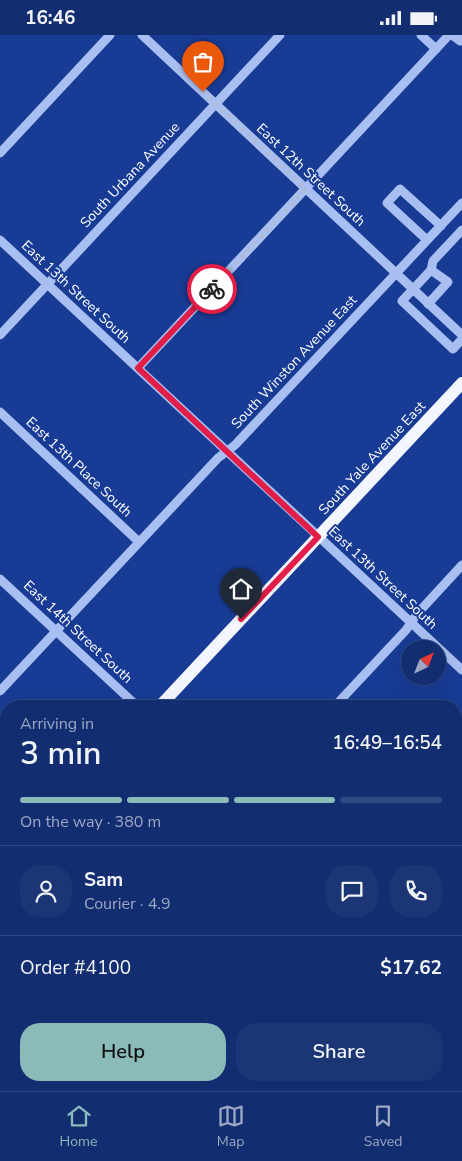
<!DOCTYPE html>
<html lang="en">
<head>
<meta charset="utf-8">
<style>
  :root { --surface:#122d70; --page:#1b3575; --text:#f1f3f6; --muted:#9ca8c3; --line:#314983; --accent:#8bbbb9 }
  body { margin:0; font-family:"Nunito Sans",sans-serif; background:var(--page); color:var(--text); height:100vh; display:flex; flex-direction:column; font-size:19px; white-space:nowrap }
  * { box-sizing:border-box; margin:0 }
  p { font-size:16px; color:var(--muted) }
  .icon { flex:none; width:28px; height:28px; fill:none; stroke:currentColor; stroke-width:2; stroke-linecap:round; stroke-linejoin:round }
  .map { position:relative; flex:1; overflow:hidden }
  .panel { position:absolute; left:0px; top:665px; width:462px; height:391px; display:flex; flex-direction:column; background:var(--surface); border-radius:20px 20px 0 0; box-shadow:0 5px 20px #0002,0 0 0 1px var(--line) }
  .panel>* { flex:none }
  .needle { width:32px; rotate:43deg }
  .tools { position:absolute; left:401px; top:605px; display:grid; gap:10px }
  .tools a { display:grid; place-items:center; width:45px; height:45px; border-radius:50%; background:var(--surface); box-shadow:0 5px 20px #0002,0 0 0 1px var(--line); font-size:25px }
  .pin { position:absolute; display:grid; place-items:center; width:42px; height:42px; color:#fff; margin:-51px -21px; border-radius:50% 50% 50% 0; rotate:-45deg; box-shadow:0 0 5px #0007 }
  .pin .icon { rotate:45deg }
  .courier { position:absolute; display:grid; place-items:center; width:50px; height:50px; margin:-25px; border:4px solid #e11d48; border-radius:50%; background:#fff; color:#222; box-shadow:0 1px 6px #0007 }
  .headline em { font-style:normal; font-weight:600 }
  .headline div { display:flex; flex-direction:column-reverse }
  .headline { display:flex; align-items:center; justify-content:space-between; height:85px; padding:0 20px }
  h1 { font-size:32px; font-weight:600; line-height:38px }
  .bar { display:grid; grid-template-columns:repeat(4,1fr); gap:8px 5px; align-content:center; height:60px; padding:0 20px }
  .bar i { height:6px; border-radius:4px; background:var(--line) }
  .bar .current { background:var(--accent) }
  .bar p { grid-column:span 4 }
  .line { display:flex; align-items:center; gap:12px; padding:0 20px; border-top:1px solid var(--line) }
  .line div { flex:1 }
  .round { display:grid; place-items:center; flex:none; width:52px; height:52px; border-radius:20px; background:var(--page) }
  .action { display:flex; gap:10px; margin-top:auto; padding:10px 20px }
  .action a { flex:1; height:58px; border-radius:20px; background:var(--accent); color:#111; font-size:20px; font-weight:600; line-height:58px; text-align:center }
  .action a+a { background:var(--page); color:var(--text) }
  .status { display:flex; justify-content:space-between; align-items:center; height:35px; padding:0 25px; background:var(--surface); direction:ltr }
  .status svg { height:14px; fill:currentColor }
  .dock { display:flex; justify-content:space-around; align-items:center; height:70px; border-top:1px solid var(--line); background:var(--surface); font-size:14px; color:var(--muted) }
  .dock a { display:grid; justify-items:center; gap:2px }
  .dock .current { color:var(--accent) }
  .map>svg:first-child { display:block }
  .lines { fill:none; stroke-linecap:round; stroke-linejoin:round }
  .path { stroke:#a9bff1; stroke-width:1; stroke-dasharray:2.5 4; stroke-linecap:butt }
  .minor { stroke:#a9bff1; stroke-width:9 }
  .major { stroke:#f3f6ff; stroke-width:12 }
  .done { stroke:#aebbda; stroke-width:5; stroke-dasharray:0 9 }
  .route { stroke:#e11d48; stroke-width:6 }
  .labels { text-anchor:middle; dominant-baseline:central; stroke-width:4; stroke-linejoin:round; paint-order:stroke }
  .street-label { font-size:14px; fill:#fff; stroke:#183c95 }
</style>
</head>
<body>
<div class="status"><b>16:46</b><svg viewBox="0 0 49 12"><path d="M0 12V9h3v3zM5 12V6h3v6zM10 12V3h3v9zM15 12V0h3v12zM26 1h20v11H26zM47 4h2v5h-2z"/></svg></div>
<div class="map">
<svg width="462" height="1056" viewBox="0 0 462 1056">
  <rect width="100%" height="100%" fill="#183c95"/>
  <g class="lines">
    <g class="path">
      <polyline points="4,793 6,796"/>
      <polyline points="165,1054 168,1051 170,1052 172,1050"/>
    </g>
    <g class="minor">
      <polyline points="142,0 462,300"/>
      <polyline points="421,0 436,14"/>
      <polyline points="452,0 460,6 462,4"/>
      <polyline points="0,118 110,0"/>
      <polyline points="0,205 462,635"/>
      <polyline points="427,205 387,168 400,154 441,191"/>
      <polyline points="431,235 433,226 462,195"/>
      <polyline points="428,269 448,247 431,235 402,266 453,314 462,304"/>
      <polyline points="0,300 280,0"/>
      <polyline points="138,333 449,0"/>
      <polyline points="0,377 139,507"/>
      <polyline points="0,544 137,671"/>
      <polyline points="0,656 218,423 235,410 462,168"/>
      <polyline points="335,671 406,595 417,579 462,530"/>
      <polyline points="456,724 462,718"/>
      <polyline points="456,905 462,899"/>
      <polyline points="0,908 6,914"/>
      <polyline points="0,925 6,918"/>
      <polyline points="0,954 6,947"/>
      <polyline points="0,955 6,961"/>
      <polyline points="456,965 462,970"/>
      <polyline points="0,986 6,992"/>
      <polyline points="0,1031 6,1024"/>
      <polyline points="0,1046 10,1056"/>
      <polyline points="37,1050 43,1056"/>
      <polyline points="69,1050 75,1056"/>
      <polyline points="102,1050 109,1056"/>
      <polyline points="141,1050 142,1056"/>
      <polyline points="124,1056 129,1050"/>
      <polyline points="315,1056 320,1050"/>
    </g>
    <g class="major">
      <polyline points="160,671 462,348"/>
      <polyline points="0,831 6,824"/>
      <polyline points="0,854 6,847"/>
      <polyline points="0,872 6,877"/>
      <polyline points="0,891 6,897"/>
      <polyline points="184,1050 190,1056"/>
    </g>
  </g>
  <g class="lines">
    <polyline class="done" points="203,57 306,154 212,254"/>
    <polyline class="route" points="212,254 138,333 318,502 241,584"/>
  </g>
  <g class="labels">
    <g class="street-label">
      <text transform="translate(130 140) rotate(-47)">South Urbana Avenue</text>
      <text transform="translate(311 140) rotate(43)">East 12th Street South</text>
      <text transform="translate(76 257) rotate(43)">East 13th Street South</text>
      <text transform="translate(294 327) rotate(-47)">South Winston Avenue East</text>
      <text transform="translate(372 423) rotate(-47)">South Yale Avenue East</text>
      <text transform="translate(79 432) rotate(43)">East 13th Place South</text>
      <text transform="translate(383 543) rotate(43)">East 13th Street South</text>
      <text transform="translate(78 597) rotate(43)">East 14th Street South</text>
    </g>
  </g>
</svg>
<div class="tools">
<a><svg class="needle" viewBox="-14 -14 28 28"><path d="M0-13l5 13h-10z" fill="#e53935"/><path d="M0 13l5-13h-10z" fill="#9ca8c3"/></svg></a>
</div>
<div class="pin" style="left:203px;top:57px;background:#ea580c"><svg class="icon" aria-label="bag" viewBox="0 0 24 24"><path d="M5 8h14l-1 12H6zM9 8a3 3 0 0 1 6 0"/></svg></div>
<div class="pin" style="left:241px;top:584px;background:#1f2937"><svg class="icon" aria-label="home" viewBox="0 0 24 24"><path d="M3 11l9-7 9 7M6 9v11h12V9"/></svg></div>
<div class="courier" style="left:212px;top:254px"><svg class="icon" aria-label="bike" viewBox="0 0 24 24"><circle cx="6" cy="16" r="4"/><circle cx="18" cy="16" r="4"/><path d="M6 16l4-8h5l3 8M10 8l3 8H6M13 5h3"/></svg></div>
<section class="panel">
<div class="headline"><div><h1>3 min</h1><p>Arriving in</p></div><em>16:49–16:54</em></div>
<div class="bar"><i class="current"></i><i class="current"></i><i class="current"></i><i></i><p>On the way · 380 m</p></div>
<div class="line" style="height:90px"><a class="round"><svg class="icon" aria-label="person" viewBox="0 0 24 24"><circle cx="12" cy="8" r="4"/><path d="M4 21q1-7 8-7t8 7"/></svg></a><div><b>Sam</b><p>Courier · 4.9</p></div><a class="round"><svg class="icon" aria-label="chat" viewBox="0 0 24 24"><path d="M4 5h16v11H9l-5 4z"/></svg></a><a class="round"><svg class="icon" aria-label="phone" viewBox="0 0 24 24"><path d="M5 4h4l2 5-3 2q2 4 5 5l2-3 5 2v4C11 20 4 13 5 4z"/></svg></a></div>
<div class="line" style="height:65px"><div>Order #4100</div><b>$17.62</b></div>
<div class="action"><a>Help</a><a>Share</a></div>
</section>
</div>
<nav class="dock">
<a class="current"><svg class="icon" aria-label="home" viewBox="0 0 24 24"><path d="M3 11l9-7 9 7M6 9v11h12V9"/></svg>Home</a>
<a><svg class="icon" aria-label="map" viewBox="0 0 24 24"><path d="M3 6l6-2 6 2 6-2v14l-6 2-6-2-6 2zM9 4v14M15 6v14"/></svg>Map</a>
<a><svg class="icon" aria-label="saved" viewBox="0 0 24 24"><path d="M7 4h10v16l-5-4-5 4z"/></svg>Saved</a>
</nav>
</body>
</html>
